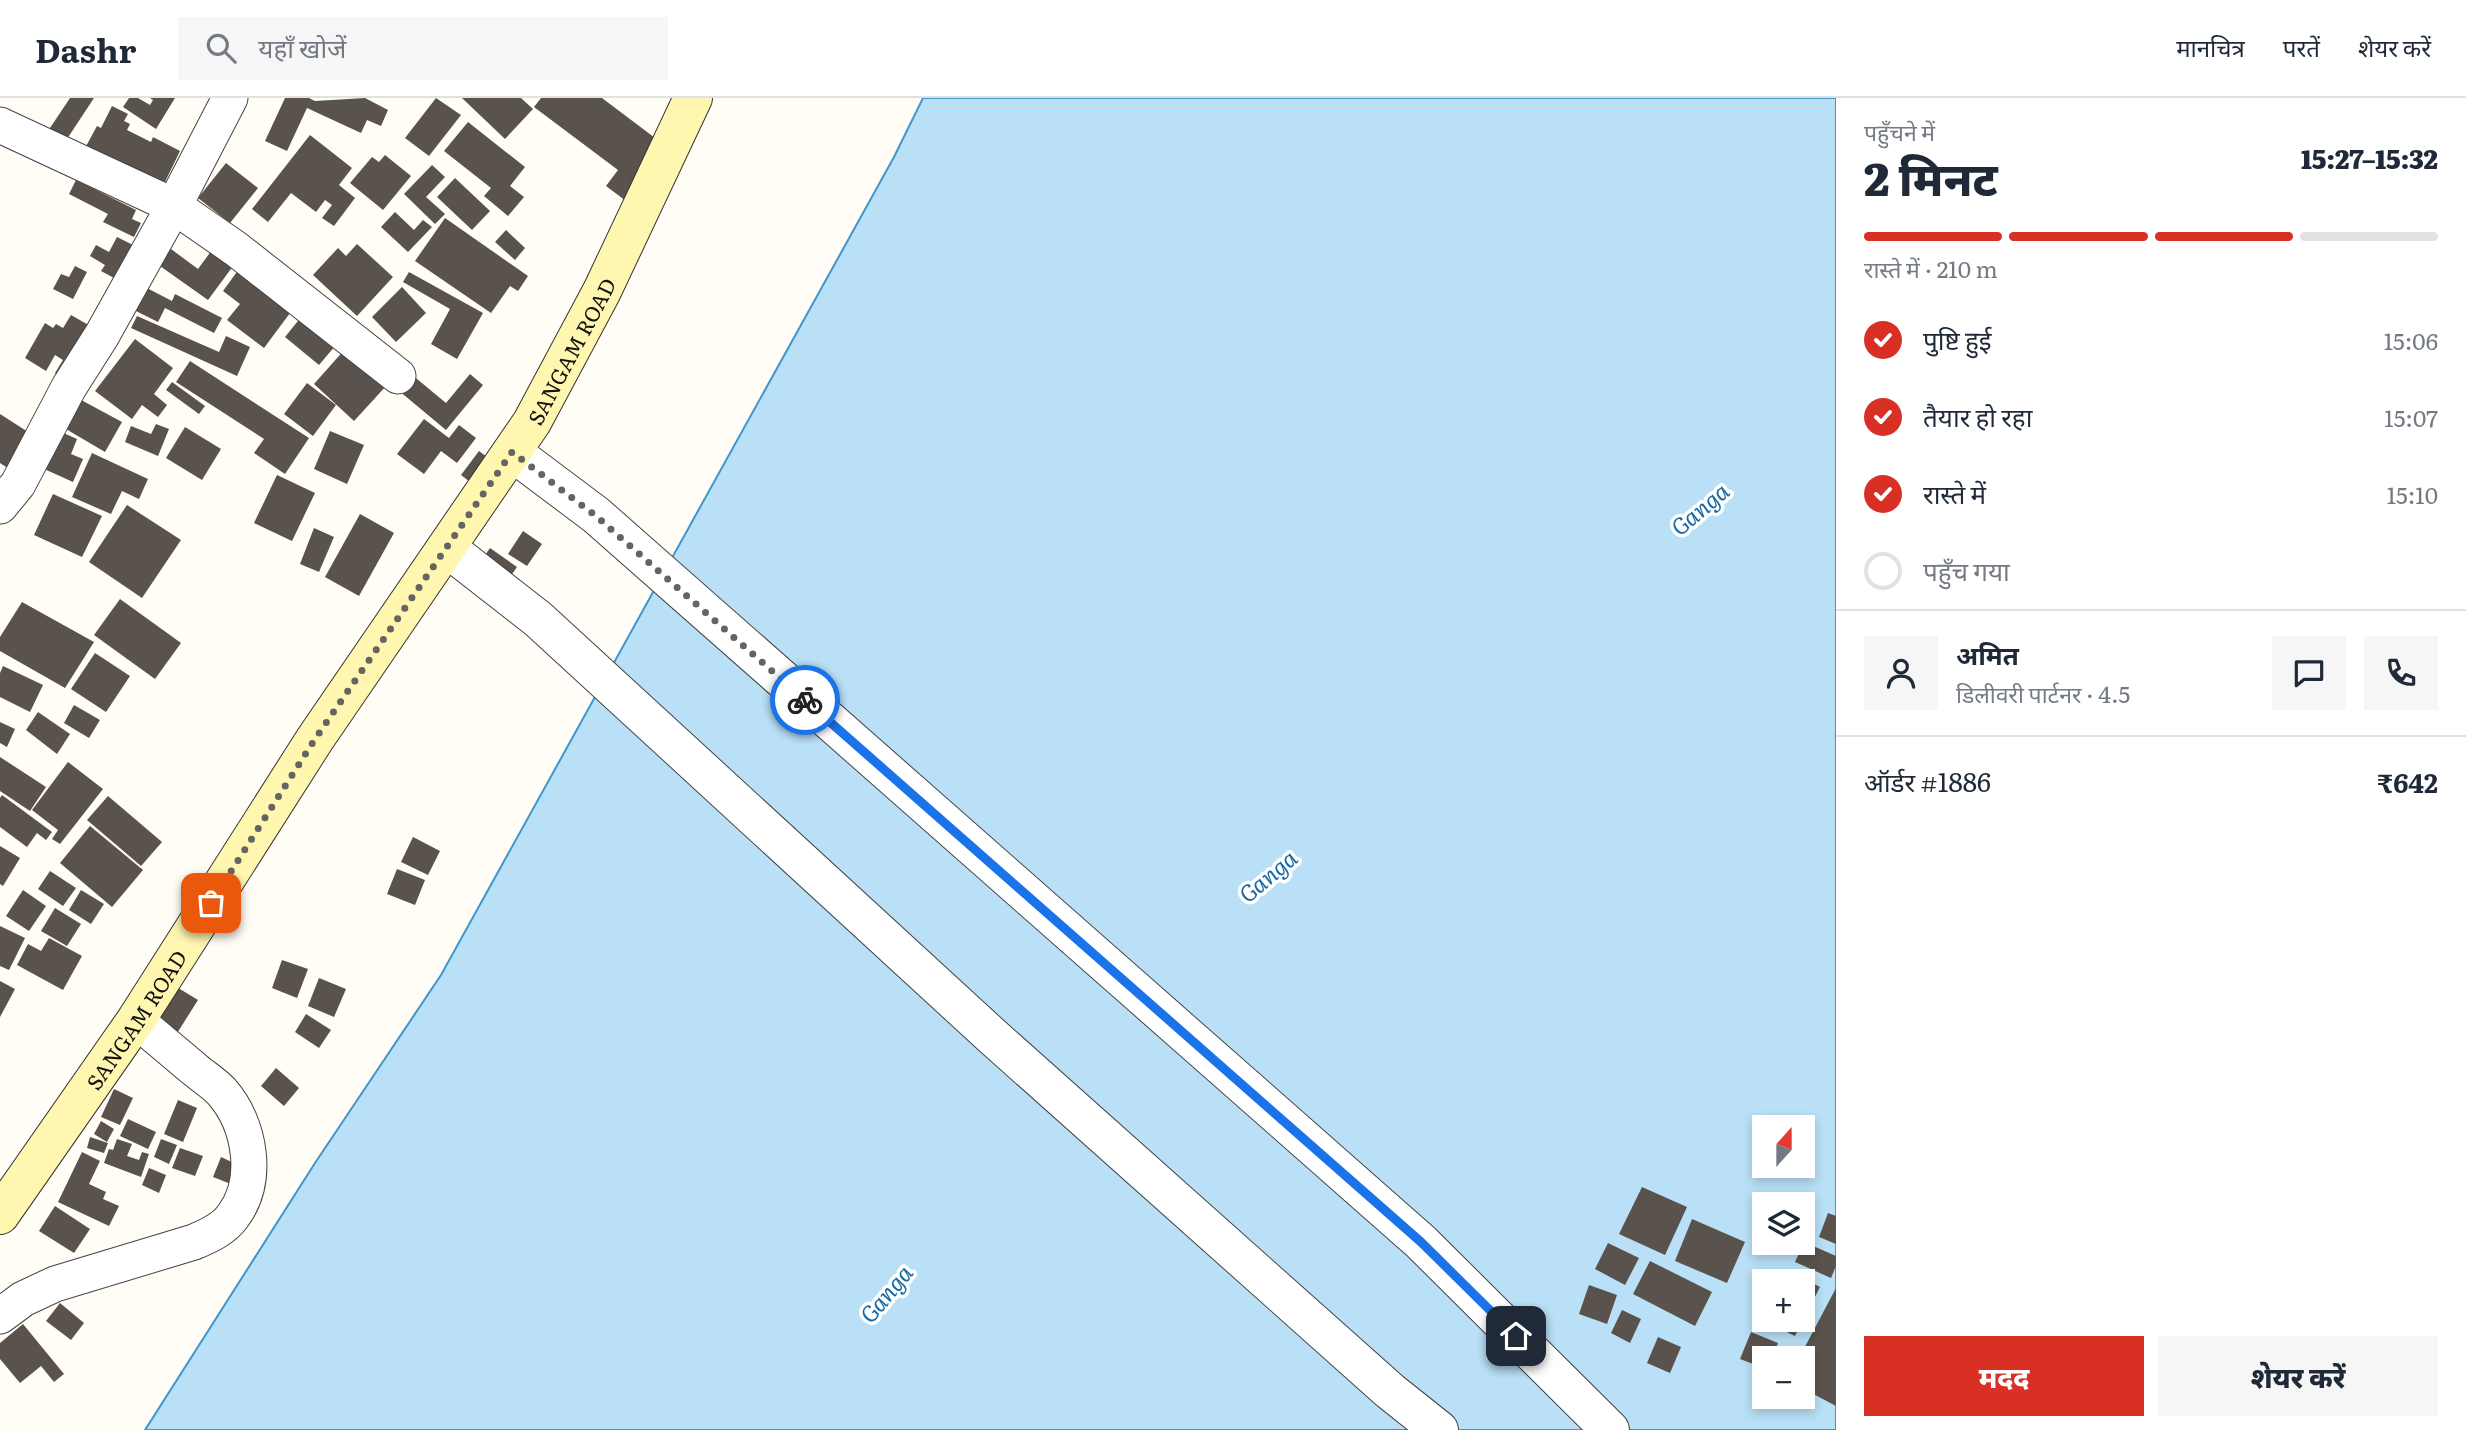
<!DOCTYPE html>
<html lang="hi">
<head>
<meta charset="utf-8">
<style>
  :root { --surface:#fff; --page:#f6f6f7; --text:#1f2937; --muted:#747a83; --line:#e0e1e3; --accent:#d93025 }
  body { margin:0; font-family:Literata,"Noto Sans Devanagari",serif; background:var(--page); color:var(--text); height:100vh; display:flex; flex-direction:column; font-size:26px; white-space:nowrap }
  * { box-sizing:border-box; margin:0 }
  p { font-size:23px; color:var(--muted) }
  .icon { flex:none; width:38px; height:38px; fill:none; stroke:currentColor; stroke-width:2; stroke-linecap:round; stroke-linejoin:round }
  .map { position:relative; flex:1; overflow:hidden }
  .drawer { display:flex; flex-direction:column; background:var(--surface); width:630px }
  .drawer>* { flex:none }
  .needle { width:46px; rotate:21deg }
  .fabs { position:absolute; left:1752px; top:1017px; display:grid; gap:14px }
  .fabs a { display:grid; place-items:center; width:63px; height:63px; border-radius:0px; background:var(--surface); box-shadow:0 4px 10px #0003; font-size:35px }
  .pin { position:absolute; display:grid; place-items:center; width:60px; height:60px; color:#fff; margin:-30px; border-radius:14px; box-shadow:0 4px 10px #0006 }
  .courier { position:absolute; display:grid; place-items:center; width:70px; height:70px; margin:-35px; border:5px solid #1a73e8; border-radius:50%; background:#fff; color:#222; box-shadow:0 2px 9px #0007 }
  .overview em { font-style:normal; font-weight:800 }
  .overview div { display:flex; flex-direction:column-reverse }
  .overview { display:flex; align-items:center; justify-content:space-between; height:119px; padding:0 28px }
  h1 { font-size:46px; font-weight:800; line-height:52px }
  .bar { display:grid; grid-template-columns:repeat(4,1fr); gap:10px 7px; align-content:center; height:84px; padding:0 28px }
  .bar i { height:9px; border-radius:5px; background:var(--line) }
  .bar .selected { background:var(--accent) }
  .bar p { grid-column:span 4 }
  .line { display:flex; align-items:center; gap:18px; padding:0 28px; border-top:2px solid var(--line) }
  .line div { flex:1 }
  .round { display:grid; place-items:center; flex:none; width:74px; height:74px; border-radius:0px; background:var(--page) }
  ol { padding:0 28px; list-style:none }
  li { display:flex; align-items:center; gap:21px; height:77px }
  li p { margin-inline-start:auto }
  li .icon { padding:7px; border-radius:50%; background:var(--accent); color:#fff; stroke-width:4 }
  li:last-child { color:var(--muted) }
  li i { width:38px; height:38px; border:4px solid var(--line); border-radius:50% }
  .button { display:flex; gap:14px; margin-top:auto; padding:14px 28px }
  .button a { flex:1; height:80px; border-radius:0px; background:var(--accent); color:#fff; font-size:28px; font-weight:800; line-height:80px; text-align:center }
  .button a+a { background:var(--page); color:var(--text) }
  header { display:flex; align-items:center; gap:42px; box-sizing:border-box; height:98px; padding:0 35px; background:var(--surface); border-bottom:2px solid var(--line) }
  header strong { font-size:33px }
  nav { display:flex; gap:38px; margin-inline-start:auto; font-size:24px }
  .search { width:490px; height:63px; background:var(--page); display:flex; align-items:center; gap:18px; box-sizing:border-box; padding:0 24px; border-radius:0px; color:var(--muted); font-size:26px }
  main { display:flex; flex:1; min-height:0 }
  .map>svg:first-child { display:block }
  .water { fill:#b9e0f7; stroke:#3f96cf; stroke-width:2; fill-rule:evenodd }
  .building { fill:#5a524d }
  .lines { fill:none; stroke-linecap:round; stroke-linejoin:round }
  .minor-casing { stroke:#444; stroke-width:37 }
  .tertiary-casing { stroke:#444; stroke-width:40 }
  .secondary-casing { stroke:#333; stroke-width:40 }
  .minor { stroke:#fff; stroke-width:35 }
  .tertiary { stroke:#fff; stroke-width:38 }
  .secondary { stroke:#fff6b0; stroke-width:38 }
  .done { stroke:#646461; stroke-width:7; stroke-dasharray:0 12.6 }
  .route { stroke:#1a73e8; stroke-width:9 }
  .labels { text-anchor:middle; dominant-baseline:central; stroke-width:7; stroke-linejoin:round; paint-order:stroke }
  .street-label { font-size:21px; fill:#111; stroke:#fff }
  .water-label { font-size:23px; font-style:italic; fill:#1768a6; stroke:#fff }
</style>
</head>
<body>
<header>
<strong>Dashr</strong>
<div class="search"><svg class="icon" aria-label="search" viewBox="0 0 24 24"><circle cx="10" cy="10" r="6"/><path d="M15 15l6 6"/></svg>यहाँ खोजें</div>
<nav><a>मानचित्र</a><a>परतें</a><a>शेयर करें</a></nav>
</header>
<main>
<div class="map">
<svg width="1836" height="1332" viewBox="0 0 1836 1332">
  <rect width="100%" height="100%" fill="#fffdf5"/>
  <path class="water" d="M923,0H1836V1332H145L315,1065L441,877L894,59ZM1764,1029H1802V1068H1764ZM1764,1106H1802V1144H1764ZM1764,1183H1802V1222H1764ZM1764,1260H1802V1298H1764Z"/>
  <g class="building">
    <polygon points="70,0 94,0 61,50 44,39"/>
    <polygon points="129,0 138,0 150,7 153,2 150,0 175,0 156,31 123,9"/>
    <polygon points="285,0 309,0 315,3 365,0 388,12 381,28 367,22 361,35 307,10 287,53 265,43"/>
    <polygon points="436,0 461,17 429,58 405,40"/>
    <polygon points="462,0 521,0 533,11 505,41"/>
    <polygon points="541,0 602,0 667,49 626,103 606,88 618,72 534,9"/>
    <polygon points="112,8 128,16 124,23 130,26 127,32 151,44 153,39 180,53 165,84 150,77 146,84 85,50 97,28 101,30"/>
    <polygon points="468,24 525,69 510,88 524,99 508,118 484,98 491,90 444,53"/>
    <polygon points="310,37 352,70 339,87 355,100 334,128 322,120 332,107 325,102 316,114 291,95 268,124 252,111"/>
    <polygon points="385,57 411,78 383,112 350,85 372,59 379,64"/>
    <polygon points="226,65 258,90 230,125 198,100"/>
    <polygon points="432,67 445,79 426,99 445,116 435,126 404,96"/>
    <polygon points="455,80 490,113 472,132 437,99"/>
    <polygon points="76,82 136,112 132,121 141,125 134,139 103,124 108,116 69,96"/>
    <polygon points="395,114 414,132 423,122 432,129 408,154 381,129"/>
    <polygon points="445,120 528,178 518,193 510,188 491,215 415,163"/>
    <polygon points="506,132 525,150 515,162 495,144"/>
    <polygon points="117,139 133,147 116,181 101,173 105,167 90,158 96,147 109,154"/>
    <polygon points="217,145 239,160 208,202 160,168 171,151 198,171"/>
    <polygon points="357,146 393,179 357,218 313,177 338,150 346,158"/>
    <polygon points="75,168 87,174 73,201 53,191 61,176 69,179"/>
    <polygon points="239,171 293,211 264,250 227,222 240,206 223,193"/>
    <polygon points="409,174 483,215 457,261 431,246 450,211 403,184"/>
    <polygon points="143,188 172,203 175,196 222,220 214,235 165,210 158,224 132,211"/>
    <polygon points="402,189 426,215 396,244 372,219"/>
    <polygon points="306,213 341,241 319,267 285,239"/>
    <polygon points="71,217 106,237 76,287 55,275 63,262 55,257 46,273 25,260 45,225 53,230 56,226 63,230"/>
    <polygon points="137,218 219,254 226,238 250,249 237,278 131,230"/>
    <polygon points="135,241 173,270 154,296 167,307 158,319 142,307 132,321 95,293"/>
    <polygon points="346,250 387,287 354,323 314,286"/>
    <polygon points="190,263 309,340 285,376 254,355 264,341 176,284"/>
    <polygon points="411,276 446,305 470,276 483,287 446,332 398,292"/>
    <polygon points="172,284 205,308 199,316 166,292"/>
    <polygon points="307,285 336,307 313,338 284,316"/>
    <polygon points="70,296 122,324 105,354 54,324"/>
    <polygon points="0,316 39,341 17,376 0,365"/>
    <polygon points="424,321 449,340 459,327 476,340 457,365 441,353 424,376 397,356"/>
    <polygon points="156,326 169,331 158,358 125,344 131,328 151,336"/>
    <polygon points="185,329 221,351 202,382 166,360"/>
    <polygon points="59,333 77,341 71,356 83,361 73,384 42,370"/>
    <polygon points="330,333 364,347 347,386 314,371"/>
    <polygon points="479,353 498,367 479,391 461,377"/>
    <polygon points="92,355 148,381 139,401 122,393 111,416 72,399"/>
    <polygon points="277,377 315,395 292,443 254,425"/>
    <polygon points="53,396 102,418 82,459 34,437"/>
    <polygon points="127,407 181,442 142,500 89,464"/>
    <polygon points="360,416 394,435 359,498 325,479"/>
    <polygon points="314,430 334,439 319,474 300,466"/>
    <polygon points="523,433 542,446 527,468 508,456"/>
    <polygon points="490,450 517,469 506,485 479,466"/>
    <polygon points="120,501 181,545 155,581 94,537"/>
    <polygon points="22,504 94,544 65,590 0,553 0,539"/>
    <polygon points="95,555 130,578 106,614 71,591"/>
    <polygon points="3,568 43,587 30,614 0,599 0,575"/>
    <polygon points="74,607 100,622 89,640 64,625"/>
    <polygon points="38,614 70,636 57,656 26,632"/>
    <polygon points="0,624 15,631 7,649 0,645"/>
    <polygon points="0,659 46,689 30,713 0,693"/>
    <polygon points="68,664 103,691 60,746 52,741 58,732 32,712"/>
    <polygon points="2,697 52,734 46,742 37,735 27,749 0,729 0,700"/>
    <polygon points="108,698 162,744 141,768 87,722"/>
    <polygon points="90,728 143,772 112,809 60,765"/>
    <polygon points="413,739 440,753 428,777 401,764"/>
    <polygon points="0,748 20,760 3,788 0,786"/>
    <polygon points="397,771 425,782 415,807 387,796"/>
    <polygon points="50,773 76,790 63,808 38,791"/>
    <polygon points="23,792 46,808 29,833 6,818"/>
    <polygon points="81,792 104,806 91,826 69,812"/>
    <polygon points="55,810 81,826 67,848 41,833"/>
    <polygon points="0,828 25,840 9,872 0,868"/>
    <polygon points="49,840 82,858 63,892 17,867 28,846 41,853"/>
    <polygon points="282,862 308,871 297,900 272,890"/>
    <polygon points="319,880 346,891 334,919 308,908"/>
    <polygon points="0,883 15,891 0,919"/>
    <polygon points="175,888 198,902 174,940 151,926"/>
    <polygon points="306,916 331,932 319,950 295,934"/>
    <polygon points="276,970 299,990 284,1008 261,988"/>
    <polygon points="114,991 133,1000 120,1027 101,1019"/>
    <polygon points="178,1002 197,1010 183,1044 164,1036"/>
    <polygon points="128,1021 156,1034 148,1051 120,1038"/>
    <polygon points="101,1023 114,1031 107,1044 94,1036"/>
    <polygon points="90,1039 108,1045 104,1055 87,1050"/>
    <polygon points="117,1041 132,1046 127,1058 139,1062 142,1054 149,1056 141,1079 104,1065 109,1051 113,1052"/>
    <polygon points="161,1041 177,1047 169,1066 154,1059"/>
    <polygon points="180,1050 203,1058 195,1078 172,1070"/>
    <polygon points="82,1054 100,1063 89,1086 106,1094 103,1101 119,1108 109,1128 58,1104"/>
    <polygon points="221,1059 236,1066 236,1088 213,1079"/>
    <polygon points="149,1070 166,1077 159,1095 142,1087"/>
    <polygon points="1642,1089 1687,1109 1665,1157 1619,1136"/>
    <polygon points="55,1108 90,1131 74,1155 39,1133"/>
    <polygon points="1828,1115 1836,1118 1836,1146 1819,1139"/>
    <polygon points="1692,1121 1745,1144 1727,1185 1675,1163"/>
    <polygon points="1804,1144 1836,1158 1836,1168 1831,1180 1795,1164"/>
    <polygon points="1608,1145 1639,1160 1625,1187 1595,1171"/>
    <polygon points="1650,1163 1712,1194 1695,1228 1633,1196"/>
    <polygon points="1790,1174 1820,1189 1795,1238 1765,1224 1767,1222 1802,1222 1802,1183 1786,1183"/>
    <polygon points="1589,1187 1617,1197 1607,1226 1579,1216"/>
    <polygon points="1836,1190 1836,1308 1802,1290 1802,1260 1799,1260"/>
    <polygon points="60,1205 84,1225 71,1242 46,1223"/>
    <polygon points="1622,1212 1641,1221 1630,1245 1611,1235"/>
    <polygon points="23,1226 64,1276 54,1284 41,1268 20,1285 0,1261 0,1245"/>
    <polygon points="1751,1234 1778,1245 1772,1260 1764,1260 1764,1270 1740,1261"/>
    <polygon points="1658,1239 1681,1249 1670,1275 1647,1265"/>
  </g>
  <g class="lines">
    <g class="minor-casing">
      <g id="minor">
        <polyline points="0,27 174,108 236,151 398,278"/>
        <polyline points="0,408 18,386 69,289 102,237 174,108 230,0"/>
        <path d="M0,1218L23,1201L55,1186L194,1144C208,1138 224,1131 233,1118C260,1082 250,1026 222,994C214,985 202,978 193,970C174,954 155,938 136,922"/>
      </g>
    </g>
    <g class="tertiary-casing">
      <g id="tertiary">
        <polyline points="512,354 596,417 1421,1144 1610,1332"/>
        <polyline points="447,450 538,521 992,938 1390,1293 1439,1332"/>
      </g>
    </g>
    <g class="secondary-casing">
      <g id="secondary">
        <path id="s1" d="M0,1117L136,922L315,641L532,324L602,193L693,0"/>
      </g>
    </g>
    <use href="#minor" class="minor"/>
    <use href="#tertiary" class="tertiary"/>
    <use href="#secondary" class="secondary"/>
  </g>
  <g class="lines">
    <polyline class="done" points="211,805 315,641 512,354 596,418 805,602"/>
    <polyline class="route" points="805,602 1421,1144 1516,1238"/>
  </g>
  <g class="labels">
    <g class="street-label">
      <text stroke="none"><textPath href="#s1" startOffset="1036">SANGAM ROAD</textPath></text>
      <text stroke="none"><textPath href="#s1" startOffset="238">SANGAM ROAD</textPath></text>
    </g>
    <g class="water-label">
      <text transform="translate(1699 410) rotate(-40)">Ganga</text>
      <text transform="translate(1267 777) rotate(-40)">Ganga</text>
      <text transform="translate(885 1195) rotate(-50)">Ganga</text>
    </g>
  </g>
</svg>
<div class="fabs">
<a><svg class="needle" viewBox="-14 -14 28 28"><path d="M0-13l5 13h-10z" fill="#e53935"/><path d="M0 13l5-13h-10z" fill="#747a83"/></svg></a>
<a><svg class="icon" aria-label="layers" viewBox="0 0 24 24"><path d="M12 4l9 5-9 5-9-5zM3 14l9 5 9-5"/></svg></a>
<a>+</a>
<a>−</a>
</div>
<div class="pin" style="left:211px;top:805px;background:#ea580c"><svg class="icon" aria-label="bag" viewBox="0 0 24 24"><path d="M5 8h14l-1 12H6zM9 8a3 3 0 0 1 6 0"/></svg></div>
<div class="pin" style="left:1516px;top:1238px;background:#1f2937"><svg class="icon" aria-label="home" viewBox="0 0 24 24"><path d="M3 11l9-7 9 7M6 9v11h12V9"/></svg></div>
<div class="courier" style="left:805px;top:602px"><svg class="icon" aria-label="bike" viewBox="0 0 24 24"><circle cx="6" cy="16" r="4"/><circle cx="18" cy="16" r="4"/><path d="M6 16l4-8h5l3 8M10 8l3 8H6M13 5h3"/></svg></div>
</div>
<section class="drawer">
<div class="overview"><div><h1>2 मिनट</h1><p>पहुँचने में</p></div><em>15:27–15:32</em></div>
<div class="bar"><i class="selected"></i><i class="selected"></i><i class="selected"></i><i></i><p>रास्ते में · 210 m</p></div>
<ol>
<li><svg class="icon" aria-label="check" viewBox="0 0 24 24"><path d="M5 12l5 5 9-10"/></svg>पुष्टि हुई<p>15:06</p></li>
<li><svg class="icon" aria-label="check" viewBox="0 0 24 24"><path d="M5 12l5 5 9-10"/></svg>तैयार हो रहा<p>15:07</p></li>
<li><svg class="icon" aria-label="check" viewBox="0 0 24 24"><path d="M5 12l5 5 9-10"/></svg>रास्ते में<p>15:10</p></li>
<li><i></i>पहुँच गया</li>
</ol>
<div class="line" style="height:126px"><a class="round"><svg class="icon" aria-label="person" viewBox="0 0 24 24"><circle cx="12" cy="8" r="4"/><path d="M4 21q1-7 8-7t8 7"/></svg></a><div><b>अमित</b><p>डिलीवरी पार्टनर · 4.5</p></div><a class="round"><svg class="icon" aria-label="chat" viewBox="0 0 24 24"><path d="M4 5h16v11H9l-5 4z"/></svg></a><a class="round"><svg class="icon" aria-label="phone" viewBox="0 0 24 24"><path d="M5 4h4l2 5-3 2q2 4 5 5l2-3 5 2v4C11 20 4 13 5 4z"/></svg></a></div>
<div class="line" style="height:91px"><div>ऑर्डर #1886</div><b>₹642</b></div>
<div class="button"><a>मदद</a><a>शेयर करें</a></div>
</section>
</main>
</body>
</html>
